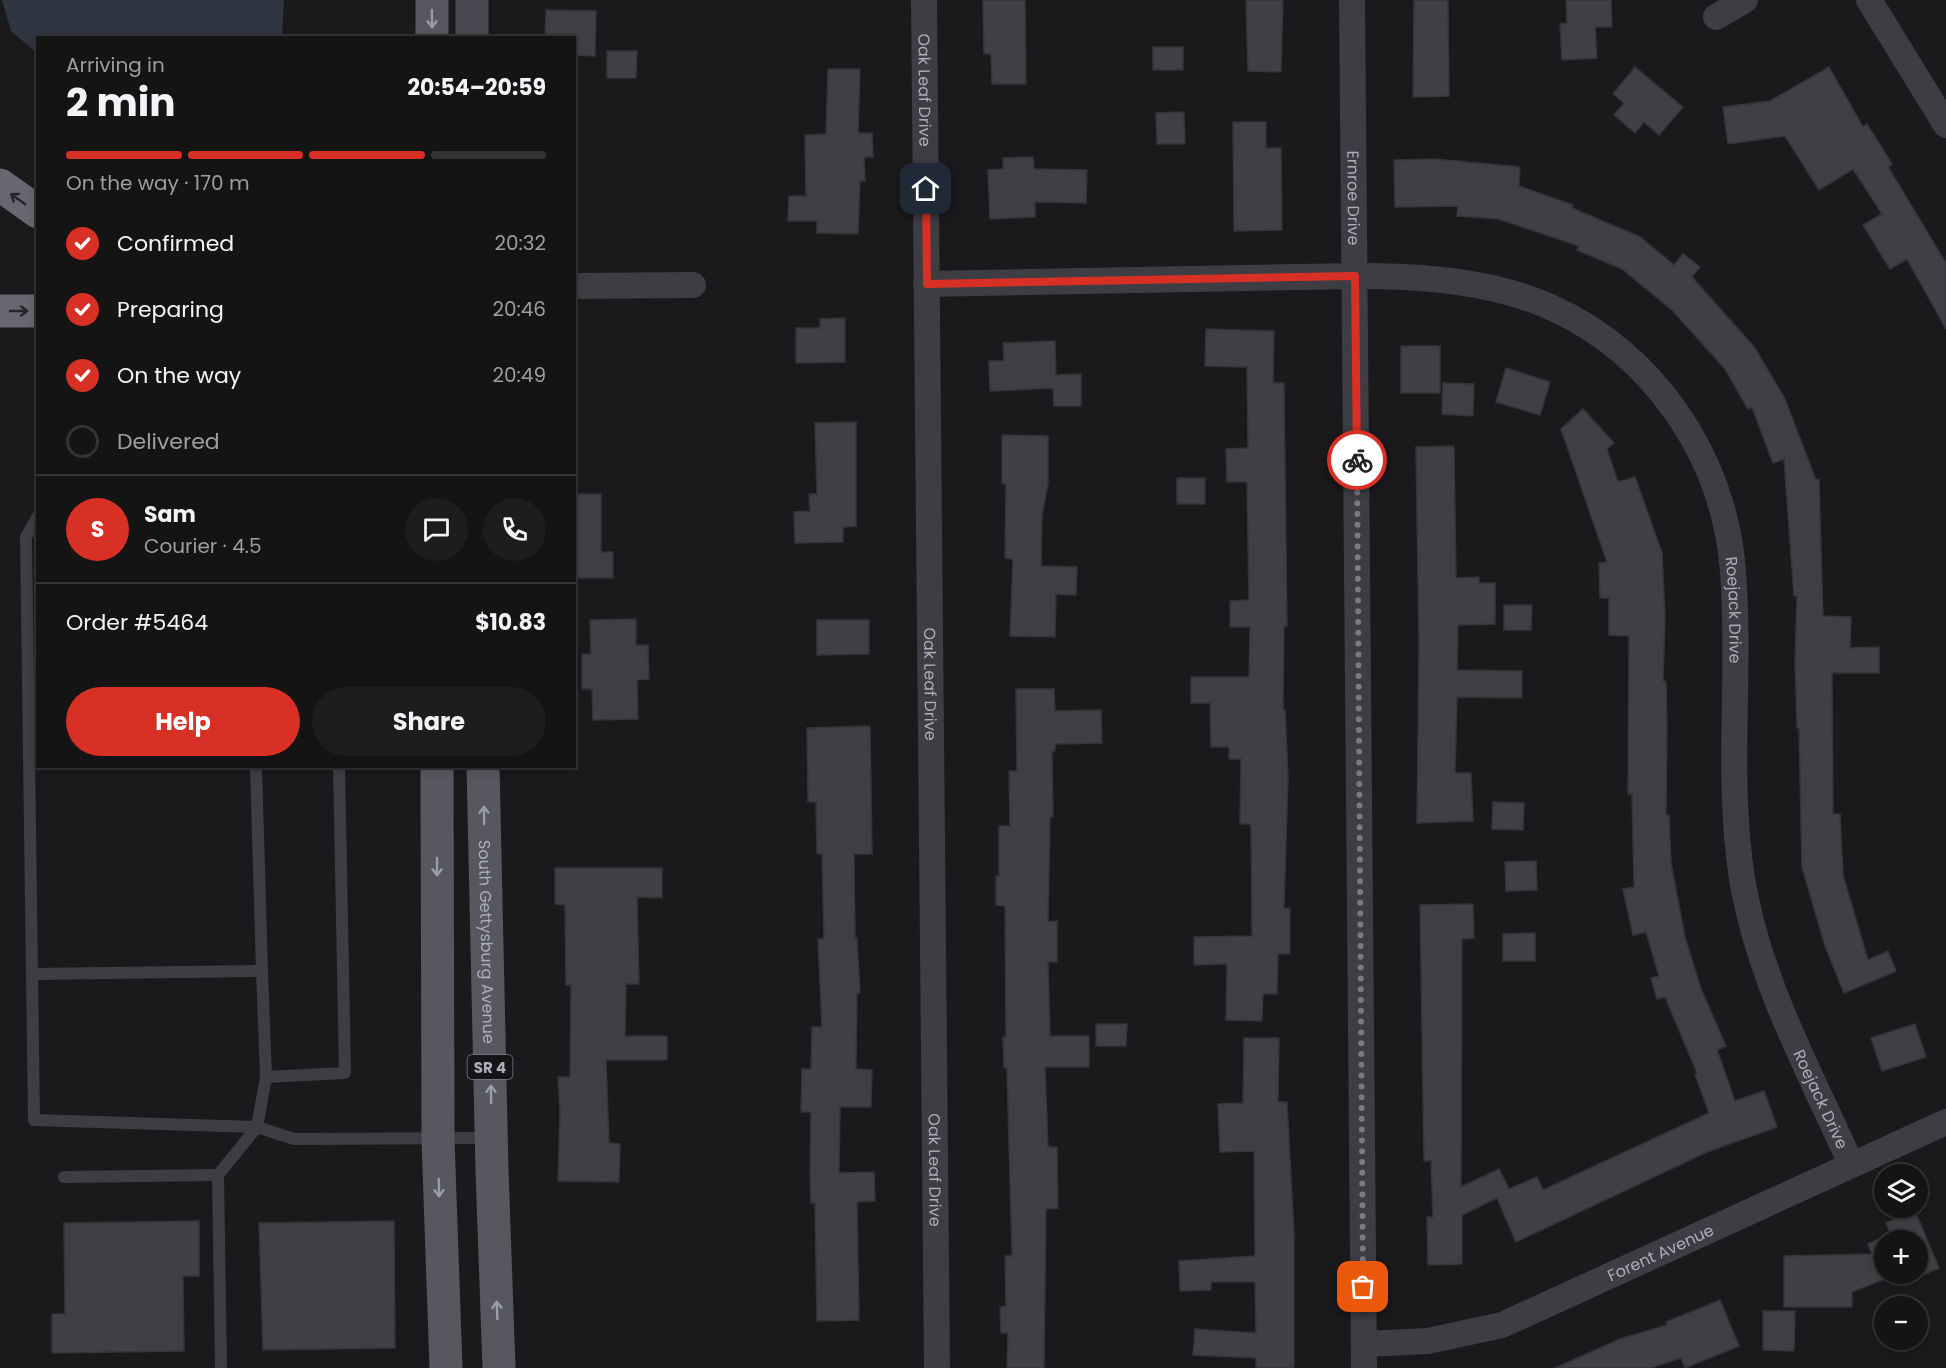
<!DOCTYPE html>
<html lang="en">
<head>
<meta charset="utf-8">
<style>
  :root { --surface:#141415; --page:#1d1d1e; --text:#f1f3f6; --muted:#9d9ea0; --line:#333334; --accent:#d93025 }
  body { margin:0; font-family:Poppins,sans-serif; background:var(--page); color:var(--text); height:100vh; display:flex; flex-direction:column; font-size:22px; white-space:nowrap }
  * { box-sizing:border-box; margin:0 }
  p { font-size:20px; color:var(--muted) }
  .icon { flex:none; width:33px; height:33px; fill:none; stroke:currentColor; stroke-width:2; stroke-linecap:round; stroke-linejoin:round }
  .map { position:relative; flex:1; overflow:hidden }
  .details { position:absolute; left:36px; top:36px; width:540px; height:732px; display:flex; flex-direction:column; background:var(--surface); border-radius:0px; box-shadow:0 3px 9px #0003,0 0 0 2px var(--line) }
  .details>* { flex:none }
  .controls { position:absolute; left:1874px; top:1164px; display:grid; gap:12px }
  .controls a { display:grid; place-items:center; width:54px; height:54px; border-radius:50%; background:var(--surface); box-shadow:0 3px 9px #0003,0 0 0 2px var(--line); font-size:30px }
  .pin { position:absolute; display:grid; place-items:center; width:51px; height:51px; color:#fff; margin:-26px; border-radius:12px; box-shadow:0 3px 9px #0006 }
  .courier { position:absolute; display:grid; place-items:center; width:60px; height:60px; margin:-30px; border:4px solid #d93025; border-radius:50%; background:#fff; color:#222; box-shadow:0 2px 8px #0007 }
  .summary em { font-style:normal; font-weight:700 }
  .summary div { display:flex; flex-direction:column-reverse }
  .summary { display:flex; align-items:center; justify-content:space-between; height:102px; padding:0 30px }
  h1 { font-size:39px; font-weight:700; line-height:45px }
  .bar { display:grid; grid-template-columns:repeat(4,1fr); gap:9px 6px; align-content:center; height:72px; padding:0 30px }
  .bar i { height:8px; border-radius:4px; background:var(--line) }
  .bar .selected { background:var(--accent) }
  .bar p { grid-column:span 4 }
  .line { display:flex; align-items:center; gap:15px; padding:0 30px; border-top:2px solid var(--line) }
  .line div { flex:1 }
  .round { display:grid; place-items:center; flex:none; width:63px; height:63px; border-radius:32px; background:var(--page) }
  ol { padding:0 30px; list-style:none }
  li { display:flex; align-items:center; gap:18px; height:66px }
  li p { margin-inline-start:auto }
  li .icon { padding:6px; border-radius:50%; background:var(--accent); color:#fff; stroke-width:4 }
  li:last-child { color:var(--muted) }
  li i { width:33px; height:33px; border:3px solid var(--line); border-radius:50% }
  .primary-button { display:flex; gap:12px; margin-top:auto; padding:12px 30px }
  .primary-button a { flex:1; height:69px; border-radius:36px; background:var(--accent); color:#fff; font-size:24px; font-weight:700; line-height:69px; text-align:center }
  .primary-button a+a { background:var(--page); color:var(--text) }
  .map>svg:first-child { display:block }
  .water { fill:#2f3541 }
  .building { fill:#403f44; stroke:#353438; stroke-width:1.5 }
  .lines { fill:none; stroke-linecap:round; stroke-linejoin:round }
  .lane { stroke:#3d3d43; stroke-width:12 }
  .street { stroke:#3d3d43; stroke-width:26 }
  .secondary { stroke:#494951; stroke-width:33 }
  .primary { stroke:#575760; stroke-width:33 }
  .highway { stroke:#676772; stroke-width:33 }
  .oneway { stroke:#9b9daa }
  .oneway2 { stroke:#252529 }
  .done { stroke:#797a84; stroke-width:6; stroke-dasharray:0 10.8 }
  .route { stroke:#d93025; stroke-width:8 }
  .labels { text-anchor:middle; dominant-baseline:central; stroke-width:5; stroke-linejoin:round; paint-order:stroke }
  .shield { fill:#151517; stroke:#7f808a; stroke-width:1.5 }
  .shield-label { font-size:15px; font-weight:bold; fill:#acaebc }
  .street-label { font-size:16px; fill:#acaebc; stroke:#151517 }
</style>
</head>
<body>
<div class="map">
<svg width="1946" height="1368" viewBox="0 0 1946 1368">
  <rect width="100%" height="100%" fill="#1a1a1c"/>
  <polygon class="water" points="2,0 284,0 282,37 38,38 37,53 11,31"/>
  <g class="building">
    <polygon points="983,0 1025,0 1026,84 992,84 991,54 984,54"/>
    <polygon points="1246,0 1283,0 1281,72 1248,71"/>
    <polygon points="1414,0 1448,0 1449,96 1413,97"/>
    <polygon points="1566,0 1611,0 1612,27 1595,27 1597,58 1562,60 1560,24 1567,23"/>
    <polygon points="546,10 596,11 595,56 574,55 574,38 545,38"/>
    <rect x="1153" y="47" width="30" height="23"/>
    <polygon points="607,51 637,51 636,78 607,78"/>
    <polygon points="1635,67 1683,107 1659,135 1644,122 1635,133 1614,115 1624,103 1613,94"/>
    <polygon points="1829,67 1863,127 1867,124 1892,164 1888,167 1946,263 1946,329 1907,259 1890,269 1863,225 1882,214 1853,169 1819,190 1785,136 1728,144 1723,107 1770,101"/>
    <polygon points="828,69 860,69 858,133 872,133 873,157 864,157 865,181 860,181 858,234 817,233 817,221 788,221 789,196 806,196 805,135 826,134"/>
    <polygon points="1184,112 1185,144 1157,144 1156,113"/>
    <polygon points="1233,122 1266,122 1266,148 1281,148 1282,230 1234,231"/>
    <polygon points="1033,157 1034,169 1087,170 1086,203 1035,202 1035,217 990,219 988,170 1003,169 1003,158"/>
    <polygon points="1435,159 1520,167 1519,186 1573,205 1572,208 1640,237 1674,265 1683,254 1700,267 1692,277 1755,348 1785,399 1816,480 1819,479 1823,616 1851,617 1850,648 1879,647 1879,673 1832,673 1833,814 1840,814 1843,875 1868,960 1888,951 1896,971 1844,993 1825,946 1802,867 1799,728 1797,728 1795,661 1797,596 1794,596 1784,459 1773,463 1752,407 1748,409 1725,369 1673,311 1622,269 1577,250 1579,246 1499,219 1457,216 1458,206 1395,207 1394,160"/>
    <polygon points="845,318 845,362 796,363 796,328 820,328 820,319"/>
    <polygon points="1206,329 1274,331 1273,383 1284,383 1287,626 1284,626 1283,710 1285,710 1288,777 1284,908 1290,908 1290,954 1278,954 1277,994 1263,994 1262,1021 1226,1020 1227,964 1194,965 1194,937 1252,936 1251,824 1240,824 1241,759 1229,759 1229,747 1211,747 1210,703 1191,703 1191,677 1249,677 1250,627 1230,627 1230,601 1249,600 1247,482 1227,482 1226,449 1248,448 1247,367 1205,366"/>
    <polygon points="1055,341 1056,375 1081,374 1081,406 1054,406 1053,388 990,391 989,361 1004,361 1003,343"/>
    <rect x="1401" y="346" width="39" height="47"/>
    <polygon points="1506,368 1550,382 1540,415 1496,402"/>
    <polygon points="1443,383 1474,384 1473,416 1442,414"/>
    <polygon points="1583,409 1614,443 1607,449 1618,482 1635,477 1662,553 1665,617 1663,681 1666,681 1667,727 1666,815 1669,815 1671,863 1685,937 1701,989 1726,1046 1717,1050 1735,1101 1764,1091 1777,1127 1707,1152 1516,1242 1497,1198 1462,1215 1462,1264 1428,1265 1427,1217 1433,1217 1431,1161 1424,1161 1420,905 1473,904 1474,938 1462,939 1461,1187 1499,1169 1509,1189 1537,1177 1543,1190 1709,1113 1695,1074 1697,1073 1665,997 1657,999 1651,978 1659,976 1646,932 1633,935 1623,889 1634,887 1632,794 1628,794 1629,636 1609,635 1609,598 1600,598 1599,563 1607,562 1561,429"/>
    <polygon points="856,422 856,526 843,527 843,542 795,543 794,512 810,511 809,494 817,494 815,423"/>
    <polygon points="1002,435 1048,436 1048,484 1042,515 1041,566 1077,567 1076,595 1056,594 1055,637 1010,636 1013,559 1005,558 1006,484 1002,484"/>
    <polygon points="1454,446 1456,578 1479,577 1479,583 1495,583 1495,624 1458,625 1457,670 1522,671 1522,698 1457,697 1455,773 1471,773 1473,821 1417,823 1419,646 1416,447"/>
    <rect x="1177" y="478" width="28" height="26"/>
    <polygon points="574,494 601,494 601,552 613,552 613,578 574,578"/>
    <polygon points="1504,605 1532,605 1531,630 1504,630"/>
    <polygon points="636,619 636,645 648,645 649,679 637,680 638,719 593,720 592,689 582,689 582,654 591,654 590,620"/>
    <polygon points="817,620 869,620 869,654 817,655"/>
    <polygon points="1016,689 1054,689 1055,711 1101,710 1102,743 1055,744 1055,751 1052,751 1053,817 1050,817 1048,922 1057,921 1057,962 1048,962 1050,1036 1089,1036 1089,1067 1045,1067 1048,1147 1057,1147 1058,1208 1046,1209 1044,1368 1007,1368 1008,1333 1001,1333 1000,1307 1006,1306 1005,1256 1012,1256 1007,1068 1004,1068 1003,1037 1006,1037 1005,906 996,905 996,876 999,876 999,826 1010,826 1009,771 1017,771"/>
    <polygon points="870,726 872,854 854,854 855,938 857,938 860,993 857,993 856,1069 872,1070 871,1107 840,1107 839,1173 874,1172 875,1201 857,1202 859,1320 817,1321 815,1203 811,1203 810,1175 811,1112 801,1112 802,1069 811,1069 812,1027 822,1027 818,939 824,939 822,854 817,854 816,802 808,802 807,728"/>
    <polygon points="1493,802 1524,803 1523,830 1492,829"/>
    <polygon points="1536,861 1537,890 1506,891 1505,862"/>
    <polygon points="555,868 662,868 662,898 637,897 639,984 626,984 625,1036 667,1036 667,1060 606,1060 609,1143 620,1144 619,1182 558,1181 560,1111 558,1077 570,1077 571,985 566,985 565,905 555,904"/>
    <polygon points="1535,933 1535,961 1503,961 1503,934"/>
    <polygon points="1096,1024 1127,1024 1126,1046 1096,1046"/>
    <polygon points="1915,1024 1926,1057 1882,1071 1871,1038"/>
    <polygon points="1244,1038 1279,1038 1278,1102 1287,1102 1294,1234 1294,1368 1256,1368 1256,1358 1193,1355 1195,1329 1256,1333 1255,1282 1211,1282 1211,1290 1180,1291 1179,1261 1255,1256 1254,1151 1220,1152 1218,1104 1243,1103"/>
    <polygon points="1915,1211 1939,1268 1913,1279 1911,1274 1917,1274 1917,1240 1884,1240 1884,1274 1897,1274 1852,1292 1852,1307 1784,1307 1784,1256 1872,1254 1868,1244 1891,1234 1886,1223"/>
    <polygon points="199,1221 199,1276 183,1276 184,1351 52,1353 52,1314 65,1314 64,1223"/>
    <polygon points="394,1221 395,1348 263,1350 259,1223"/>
    <polygon points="1720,1300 1739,1346 1685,1368 1681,1358 1650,1368 1555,1368 1620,1339 1667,1325 1666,1322"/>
    <polygon points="1763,1311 1795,1311 1794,1351 1763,1350"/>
  </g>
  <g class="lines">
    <g class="lane">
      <polyline points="38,516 26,537 34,1120 257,1127 294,1139 491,1138"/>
      <polyline points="256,766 262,971"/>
      <polyline points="32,974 262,971 266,1077 257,1127 218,1175 221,1368"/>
      <polyline points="266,1077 345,1073 339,766"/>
      <polyline points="64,1177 218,1175"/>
    </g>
    <g class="street">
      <path id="s1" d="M924,0L937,1368"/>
      <path id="s2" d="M1352,0L1364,1368"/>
      <polyline points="1869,0 1946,125"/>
      <polyline points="1716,17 1745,0"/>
      <path id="s3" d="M926,284L1355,276C1419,276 1488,280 1548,306C1654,352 1725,458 1733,572C1741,674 1726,777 1742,878C1758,979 1810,1072 1851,1164"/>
      <polyline points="574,286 693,285"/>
      <path id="s4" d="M1364,1344L1428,1341L1502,1325L1946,1122"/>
    </g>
    <polyline class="secondary" points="472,0 472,38"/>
    <g class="primary">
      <polyline points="432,0 432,38"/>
      <polyline points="437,766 438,1139 446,1368"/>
      <path id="s5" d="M483,766L492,1171L499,1368"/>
    </g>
    <g class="highway">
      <polyline points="0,185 38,212"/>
      <polyline points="0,311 38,311"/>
    </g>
  </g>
  <defs><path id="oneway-shaft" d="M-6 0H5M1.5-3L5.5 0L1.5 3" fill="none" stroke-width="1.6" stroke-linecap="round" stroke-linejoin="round" transform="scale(1.5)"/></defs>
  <g class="oneway">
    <use href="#oneway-shaft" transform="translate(432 19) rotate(89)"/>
    <use href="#oneway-shaft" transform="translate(484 815) rotate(-91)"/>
    <use href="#oneway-shaft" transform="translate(437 867) rotate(90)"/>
    <use href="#oneway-shaft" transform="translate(491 1094) rotate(-91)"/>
    <use href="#oneway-shaft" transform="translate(439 1188) rotate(89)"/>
    <use href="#oneway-shaft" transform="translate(497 1310) rotate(-92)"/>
  </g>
  <g class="oneway2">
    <use href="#oneway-shaft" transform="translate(18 199) rotate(-145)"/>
    <use href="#oneway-shaft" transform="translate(19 311)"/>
  </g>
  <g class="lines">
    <polyline class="done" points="1357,460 1363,1287"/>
    <polyline class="route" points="926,189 927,284 1355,276 1357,460"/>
  </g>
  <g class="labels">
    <rect class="shield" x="467.5" y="1055" width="45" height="24" rx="4.5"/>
    <g class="shield-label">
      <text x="490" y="1067">SR 4</text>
    </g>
    <g class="street-label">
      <text stroke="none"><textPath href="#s1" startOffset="90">Oak Leaf Drive</textPath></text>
      <text stroke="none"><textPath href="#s2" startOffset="198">Ernroe Drive</textPath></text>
      <text stroke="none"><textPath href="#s3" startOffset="1004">Roejack Drive</textPath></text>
      <text stroke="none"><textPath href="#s1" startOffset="684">Oak Leaf Drive</textPath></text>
      <text stroke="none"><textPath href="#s5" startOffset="176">South Gettysburg Avenue</textPath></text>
      <text stroke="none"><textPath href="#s3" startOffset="1508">Roejack Drive</textPath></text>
      <text stroke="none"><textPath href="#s1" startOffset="1170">Oak Leaf Drive</textPath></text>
      <text stroke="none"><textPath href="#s4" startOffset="314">Forent Avenue</textPath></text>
    </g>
  </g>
</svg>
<div class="controls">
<a><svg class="icon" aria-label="layers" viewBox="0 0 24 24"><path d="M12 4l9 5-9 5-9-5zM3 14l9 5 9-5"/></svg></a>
<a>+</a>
<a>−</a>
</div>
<div class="pin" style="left:1363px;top:1287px;background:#ea580c"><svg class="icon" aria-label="bag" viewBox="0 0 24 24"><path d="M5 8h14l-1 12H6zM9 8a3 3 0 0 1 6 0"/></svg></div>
<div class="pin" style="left:926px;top:189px;background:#1f2937"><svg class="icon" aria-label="home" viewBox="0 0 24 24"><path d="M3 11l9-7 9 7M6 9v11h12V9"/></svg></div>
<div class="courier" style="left:1357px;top:460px"><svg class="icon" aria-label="bike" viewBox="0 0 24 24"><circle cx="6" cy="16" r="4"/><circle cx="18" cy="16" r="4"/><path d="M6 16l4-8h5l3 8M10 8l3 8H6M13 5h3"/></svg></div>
<section class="details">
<div class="summary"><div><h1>2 min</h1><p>Arriving in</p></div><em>20:54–20:59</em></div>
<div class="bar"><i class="selected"></i><i class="selected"></i><i class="selected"></i><i></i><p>On the way · 170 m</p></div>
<ol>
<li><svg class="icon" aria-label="check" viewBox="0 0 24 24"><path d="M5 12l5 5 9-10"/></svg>Confirmed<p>20:32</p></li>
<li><svg class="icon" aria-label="check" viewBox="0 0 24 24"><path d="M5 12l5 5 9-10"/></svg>Preparing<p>20:46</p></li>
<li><svg class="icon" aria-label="check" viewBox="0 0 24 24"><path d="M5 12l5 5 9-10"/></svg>On the way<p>20:49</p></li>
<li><i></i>Delivered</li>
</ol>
<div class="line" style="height:108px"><b class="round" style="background:var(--accent);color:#fff">S</b><div><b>Sam</b><p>Courier · 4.5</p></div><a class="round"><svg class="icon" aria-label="chat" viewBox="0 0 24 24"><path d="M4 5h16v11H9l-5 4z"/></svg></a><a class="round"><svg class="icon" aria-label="phone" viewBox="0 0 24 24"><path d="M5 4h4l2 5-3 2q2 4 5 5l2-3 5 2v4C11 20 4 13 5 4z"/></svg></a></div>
<div class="line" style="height:78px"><div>Order #5464</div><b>$10.83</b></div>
<div class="primary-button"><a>Help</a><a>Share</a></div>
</section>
</div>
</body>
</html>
